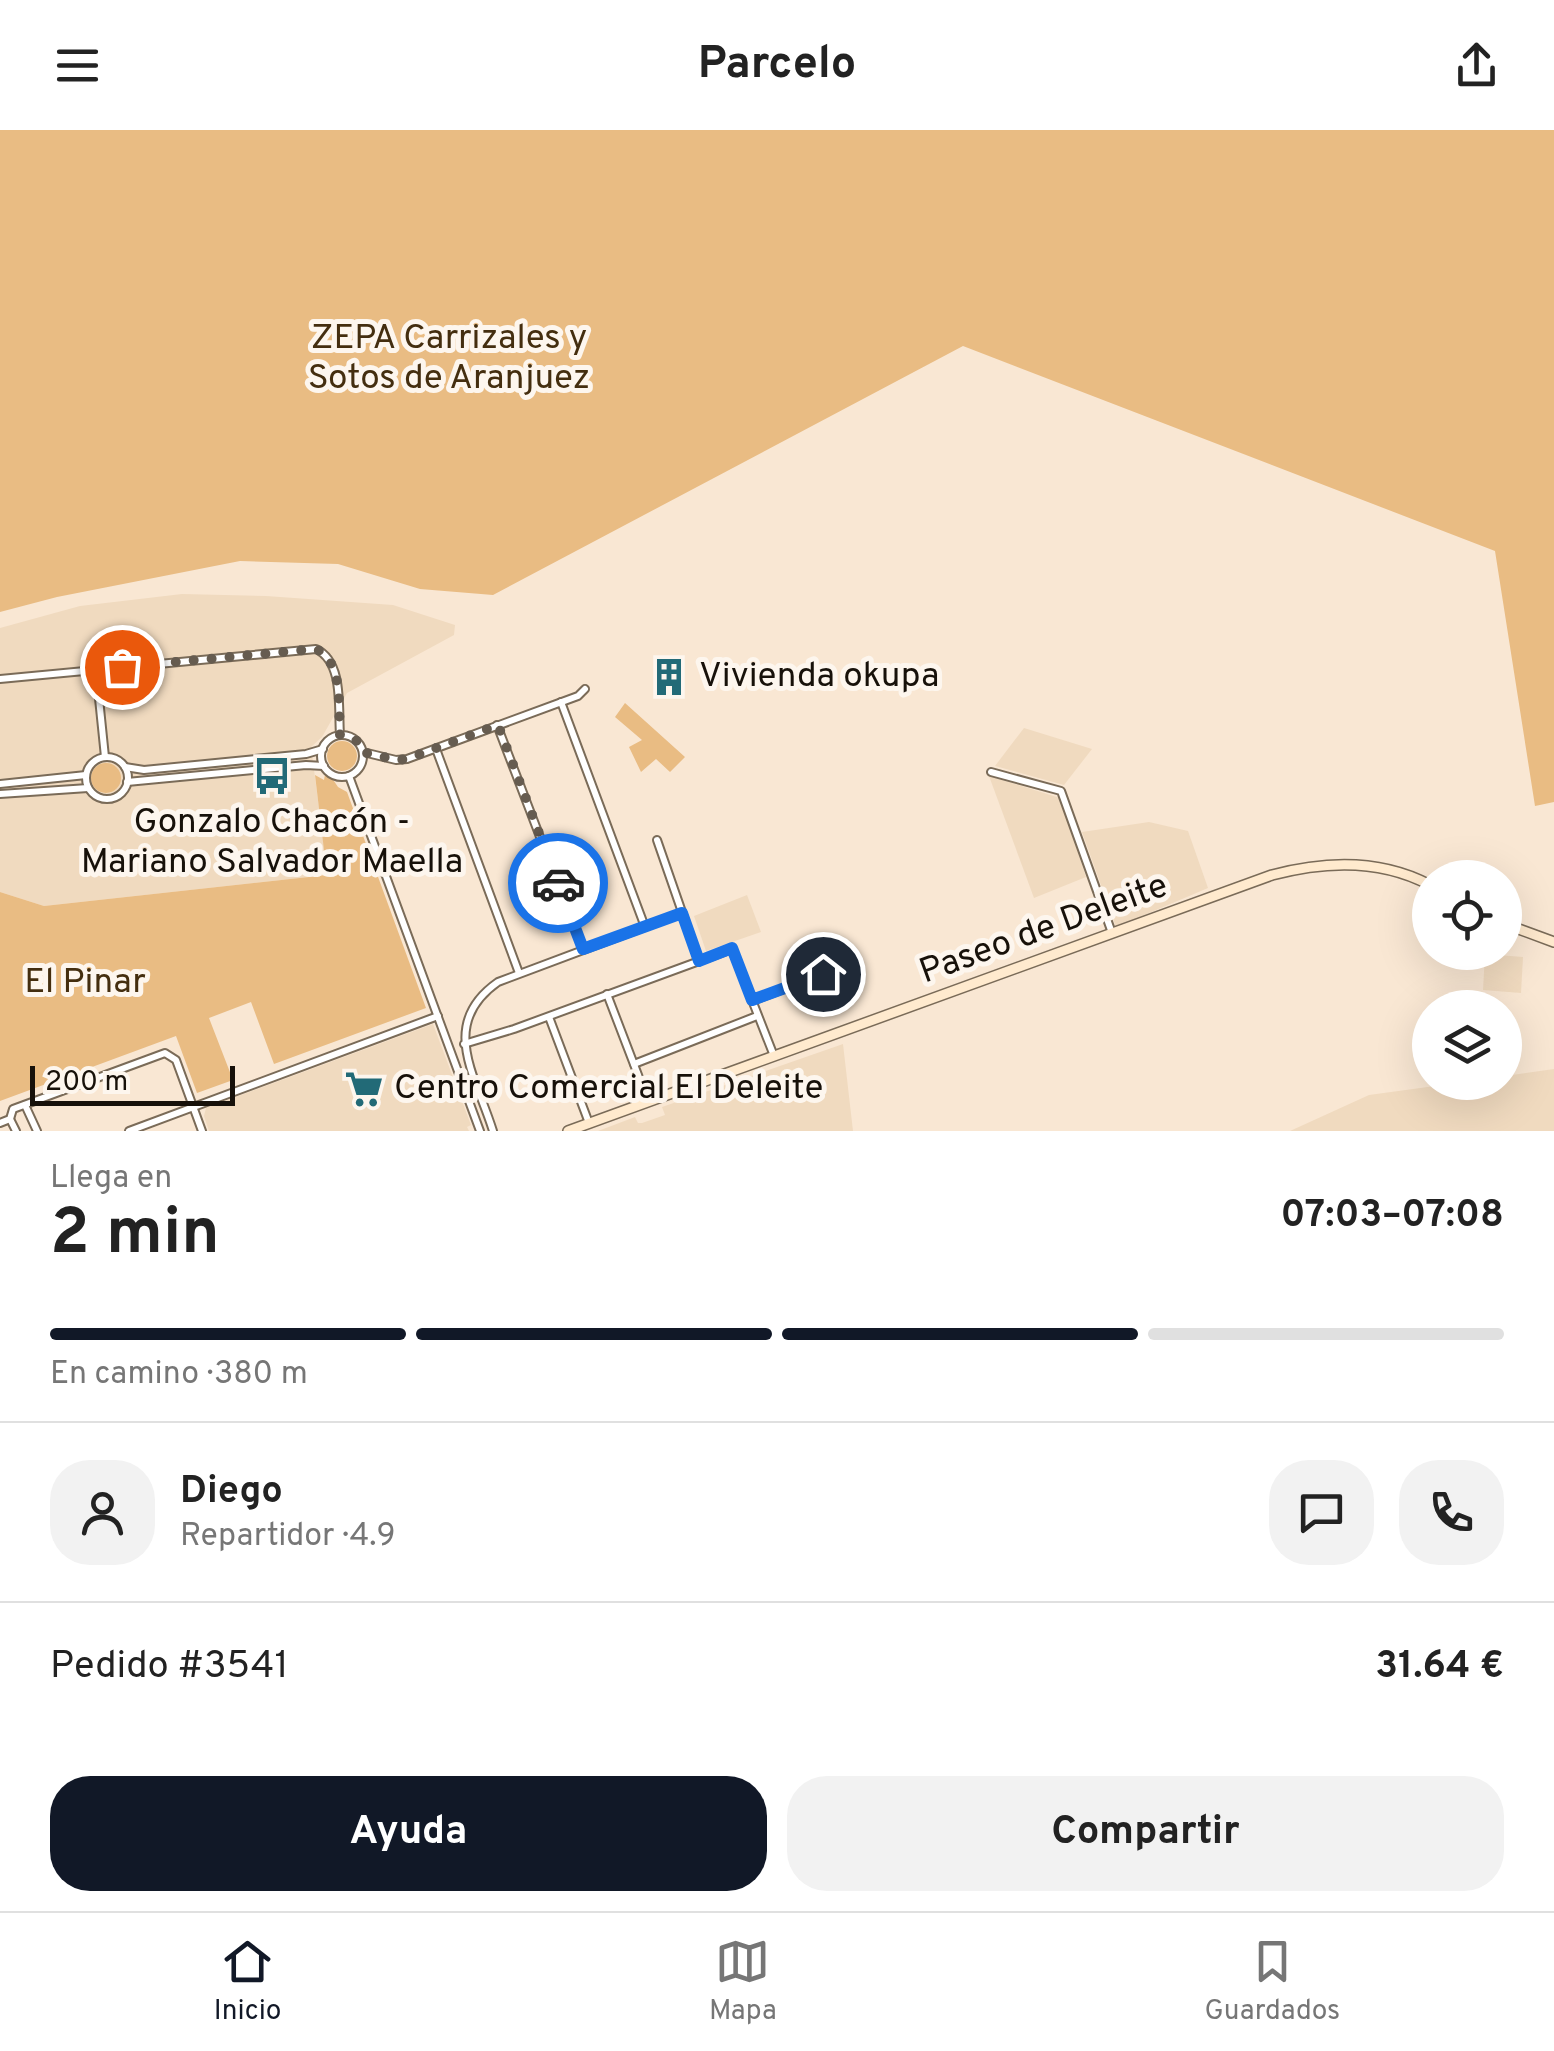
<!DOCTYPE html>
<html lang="es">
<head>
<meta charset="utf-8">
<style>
  :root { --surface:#fff; --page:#f2f2f2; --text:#222; --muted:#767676; --line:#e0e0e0; --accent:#111827 }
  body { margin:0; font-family:Overpass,sans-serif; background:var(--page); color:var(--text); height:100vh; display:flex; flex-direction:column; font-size:38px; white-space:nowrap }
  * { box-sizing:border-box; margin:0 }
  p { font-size:32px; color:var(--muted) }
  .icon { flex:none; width:55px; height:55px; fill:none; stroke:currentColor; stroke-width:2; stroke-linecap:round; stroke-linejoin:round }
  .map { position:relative; height:1001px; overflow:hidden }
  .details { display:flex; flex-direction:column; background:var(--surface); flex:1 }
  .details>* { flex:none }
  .buttons { position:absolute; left:1412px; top:730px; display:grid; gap:20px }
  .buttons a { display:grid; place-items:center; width:110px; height:110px; border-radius:50%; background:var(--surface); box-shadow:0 10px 40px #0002; font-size:50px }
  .scale { position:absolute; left:30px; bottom:25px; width:205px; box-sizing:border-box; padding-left:10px; border:5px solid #17110a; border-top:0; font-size:28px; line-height:35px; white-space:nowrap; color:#17110a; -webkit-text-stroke:8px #fdf6ee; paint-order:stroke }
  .pin { position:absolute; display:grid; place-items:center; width:85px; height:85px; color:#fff; margin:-42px; border:5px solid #fff; border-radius:50%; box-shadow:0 2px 10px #0007 }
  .courier { position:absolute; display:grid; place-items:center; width:100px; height:100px; margin:-50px; border:8px solid #1a73e8; border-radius:50%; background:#fff; color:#222; box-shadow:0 2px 12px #0007 }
  .headline em { font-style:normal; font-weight:700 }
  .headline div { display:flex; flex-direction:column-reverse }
  .headline { display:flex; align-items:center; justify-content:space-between; height:170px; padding:0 50px }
  h1 { font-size:65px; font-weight:700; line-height:75px }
  .bar { display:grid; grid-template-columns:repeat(4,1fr); gap:15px 10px; align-content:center; height:120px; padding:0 50px }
  .bar i { height:12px; border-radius:8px; background:var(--line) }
  .bar .current { background:var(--accent) }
  .bar p { grid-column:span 4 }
  .line { display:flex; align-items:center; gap:25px; padding:0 50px; border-top:2px solid var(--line) }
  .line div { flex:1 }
  .round { display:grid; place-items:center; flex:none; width:105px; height:105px; border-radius:40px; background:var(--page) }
  .primary-button { display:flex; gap:20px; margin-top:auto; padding:20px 50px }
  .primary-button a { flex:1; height:115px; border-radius:40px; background:var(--accent); color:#fff; font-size:40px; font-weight:700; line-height:115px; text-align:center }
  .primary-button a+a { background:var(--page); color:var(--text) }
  header { display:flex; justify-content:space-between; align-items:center; height:130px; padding:0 50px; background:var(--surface); font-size:45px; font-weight:700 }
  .dock { display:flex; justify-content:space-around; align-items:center; height:140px; border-top:2px solid var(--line); background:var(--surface); font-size:28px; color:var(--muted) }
  .dock a { display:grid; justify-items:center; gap:5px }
  .dock .current { color:var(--accent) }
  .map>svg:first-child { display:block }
  .built { fill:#f0dabf }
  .green { fill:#e9bc83 }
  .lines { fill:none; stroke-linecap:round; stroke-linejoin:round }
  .minor-casing { stroke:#7a6b58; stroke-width:10 }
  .secondary-casing { stroke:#7a6b58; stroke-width:12 }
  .minor { stroke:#fff; stroke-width:6 }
  .secondary { stroke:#ffeace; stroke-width:9 }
  .done { stroke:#665c50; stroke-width:10; stroke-dasharray:0 18 }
  .route { stroke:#1a73e8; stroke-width:12 }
  .labels { text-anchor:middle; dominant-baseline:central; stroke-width:10; stroke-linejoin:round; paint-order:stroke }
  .park-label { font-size:35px; fill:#442e0f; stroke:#fdf6ee }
  .poi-label { font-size:35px; fill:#17110a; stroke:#fdf6ee; text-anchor:start }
  .street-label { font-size:35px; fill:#17110a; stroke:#fdf6ee }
</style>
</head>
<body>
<header><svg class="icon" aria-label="menu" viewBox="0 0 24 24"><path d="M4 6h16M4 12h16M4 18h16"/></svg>Parcelo<svg class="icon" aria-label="share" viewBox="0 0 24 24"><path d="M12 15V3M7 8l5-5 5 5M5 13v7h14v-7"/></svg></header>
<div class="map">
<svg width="1554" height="1001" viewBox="0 0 1554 1001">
  <rect width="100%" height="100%" fill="#f9e7d3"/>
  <g class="built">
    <polygon points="182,464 266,466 393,475 455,495 454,505 347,563 322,607 311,617 328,745 44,776 0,762 0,498 80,476"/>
    <polygon points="1024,598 1092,619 1064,655 995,636"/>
    <polygon points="989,646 1060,668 1086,747 1034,768"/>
    <polygon points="1149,692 1188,701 1208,758 1116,797 1082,702"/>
    <polygon points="747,765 761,802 706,821 694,786"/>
    <polygon points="1485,824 1523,827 1521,863 1483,860"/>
    <polygon points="433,894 471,995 467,997 469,1001 209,1001 204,986 206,978"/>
    <polygon points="843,914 853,1001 598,1001 635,987 638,993 642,993 665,985 662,977"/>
    <polygon points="1554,939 1554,1001 1290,1001 1369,965 1457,953 1505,952 1505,946"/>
  </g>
  <g class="green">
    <polygon points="0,0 1554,0 1554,672 1535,676 1495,421 963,216 493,465 420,459 338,434 240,431 57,467 0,482"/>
    <polygon points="625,573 685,627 670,642 656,629 641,642 629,617 642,610 615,587"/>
    <circle cx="342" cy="626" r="15"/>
    <circle cx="106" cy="648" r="15"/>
    <polygon points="326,639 338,657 347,662 426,878 274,934 251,872 209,888 233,950 197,963 176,906 0,971 0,762 44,776 327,745 315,645 324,650"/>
  </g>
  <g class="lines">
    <g class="minor-casing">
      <g id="minor">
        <polyline points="96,539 105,627"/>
        <path d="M0,549L316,519C344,532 338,578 340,605"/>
        <polyline points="561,572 645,797"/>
        <polyline points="497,595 583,819"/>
        <circle cx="342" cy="626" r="21"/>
        <polyline points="436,619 519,843"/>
        <polyline points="363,622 396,630 407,629 578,566 585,559"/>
        <circle cx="107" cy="648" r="21"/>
        <polyline points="125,637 144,640 306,624 323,619"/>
        <polyline points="991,642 1061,661 1112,803"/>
        <polyline points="349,646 480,1001"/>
        <polyline points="127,652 306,635 324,636"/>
        <polyline points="0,654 86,645"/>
        <polyline points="0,664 88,658"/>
        <polyline points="657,710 699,831"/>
        <polyline points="607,864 648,971"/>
        <polyline points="752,871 823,844"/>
        <polyline points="549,887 589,993"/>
        <polyline points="464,914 514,899 732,819 774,926"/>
        <polyline points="634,934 757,886"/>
        <polyline points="25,975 37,1001"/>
        <polyline points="10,989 16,1001"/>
        <polyline points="0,993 10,989 13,979 165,923 176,930 202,1001"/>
        <polyline points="129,1001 438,886"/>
        <path d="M493,1001C476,946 438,894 498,852L682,783"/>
      </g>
    </g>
    <g class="secondary-casing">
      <g id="secondary">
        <polyline points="1505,794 1554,812"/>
        <path d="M568,1001L1272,745C1324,731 1381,729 1430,755"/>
      </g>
    </g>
    <use href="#minor" class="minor"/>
    <use href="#secondary" class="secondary"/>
  </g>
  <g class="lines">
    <path class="done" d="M122,537L316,519C344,532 338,578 340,605L357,611L362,622L396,630L407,629L498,595L558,753"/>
    <polyline class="route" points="558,753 583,819 682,783 699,831 732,818 752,870 823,844"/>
  </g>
  <defs>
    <g id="building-bare" transform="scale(3)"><path d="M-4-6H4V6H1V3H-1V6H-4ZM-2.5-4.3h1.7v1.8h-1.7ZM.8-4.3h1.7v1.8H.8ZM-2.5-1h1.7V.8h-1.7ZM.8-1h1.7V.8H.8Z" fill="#226a77" stroke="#fdf6ee" stroke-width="2.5" paint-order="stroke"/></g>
    <g id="bus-bare" transform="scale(3)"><path d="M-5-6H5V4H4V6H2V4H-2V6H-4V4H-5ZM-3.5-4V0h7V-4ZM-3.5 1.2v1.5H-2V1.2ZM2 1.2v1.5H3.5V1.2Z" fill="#226a77" stroke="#fdf6ee" stroke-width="2.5" paint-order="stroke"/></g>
    <g id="supermarket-bare" transform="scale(3)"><path d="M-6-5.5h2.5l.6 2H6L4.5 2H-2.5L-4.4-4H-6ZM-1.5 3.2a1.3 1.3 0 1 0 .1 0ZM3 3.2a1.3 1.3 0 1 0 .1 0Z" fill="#226a77" stroke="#fdf6ee" stroke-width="2.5" paint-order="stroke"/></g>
  </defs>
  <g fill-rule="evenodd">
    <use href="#building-bare" x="669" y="547"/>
    <use href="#bus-bare" x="272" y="646"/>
    <use href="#supermarket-bare" x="364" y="959"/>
  </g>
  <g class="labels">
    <g class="park-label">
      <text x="449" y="209">ZEPA Carrizales y<tspan x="449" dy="40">Sotos de Aranjuez</tspan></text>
      <text x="85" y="853">El Pinar</text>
    </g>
    <g class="poi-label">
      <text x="699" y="547">Vivienda okupa</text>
      <text x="272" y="693" text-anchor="middle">Gonzalo Chacón -<tspan x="272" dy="40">Mariano Salvador Maella</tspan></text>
      <text x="394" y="959">Centro Comercial El Deleite</text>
    </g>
    <g class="street-label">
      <text transform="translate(1044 800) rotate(-20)">Paseo de Deleite</text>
    </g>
  </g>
</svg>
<div class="buttons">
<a><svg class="icon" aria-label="locate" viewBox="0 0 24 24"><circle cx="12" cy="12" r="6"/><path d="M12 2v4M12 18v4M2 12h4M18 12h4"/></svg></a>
<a><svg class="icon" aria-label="layers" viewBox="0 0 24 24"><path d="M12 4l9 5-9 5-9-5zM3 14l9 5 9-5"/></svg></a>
</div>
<div class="scale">200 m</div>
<div class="pin" style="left:122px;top:537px;background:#ea580c"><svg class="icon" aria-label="bag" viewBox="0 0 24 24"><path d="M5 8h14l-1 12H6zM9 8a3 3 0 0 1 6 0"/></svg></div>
<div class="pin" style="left:823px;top:844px;background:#1f2937"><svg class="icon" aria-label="home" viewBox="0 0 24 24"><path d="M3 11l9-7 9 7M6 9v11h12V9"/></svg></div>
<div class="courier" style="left:558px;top:753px"><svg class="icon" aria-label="car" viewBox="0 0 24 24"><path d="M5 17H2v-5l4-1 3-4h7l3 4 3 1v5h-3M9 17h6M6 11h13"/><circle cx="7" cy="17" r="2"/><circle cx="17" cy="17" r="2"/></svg></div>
</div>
<section class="details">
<div class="headline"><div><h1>2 min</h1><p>Llega en</p></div><em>07:03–07:08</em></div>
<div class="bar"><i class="current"></i><i class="current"></i><i class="current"></i><i></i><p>En camino · 380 m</p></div>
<div class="line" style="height:180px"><a class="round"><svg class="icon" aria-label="person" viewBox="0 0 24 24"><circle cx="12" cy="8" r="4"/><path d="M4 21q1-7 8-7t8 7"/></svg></a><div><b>Diego</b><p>Repartidor · 4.9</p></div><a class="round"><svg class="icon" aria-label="chat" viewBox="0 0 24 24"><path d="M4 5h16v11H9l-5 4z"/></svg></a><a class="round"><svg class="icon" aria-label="phone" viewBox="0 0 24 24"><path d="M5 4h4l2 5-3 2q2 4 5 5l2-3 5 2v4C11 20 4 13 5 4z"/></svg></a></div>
<div class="line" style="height:130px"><div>Pedido #3541</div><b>31.64 €</b></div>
<div class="primary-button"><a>Ayuda</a><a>Compartir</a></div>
</section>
<nav class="dock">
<a class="current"><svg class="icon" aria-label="home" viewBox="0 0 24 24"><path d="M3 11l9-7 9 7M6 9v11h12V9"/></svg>Inicio</a>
<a><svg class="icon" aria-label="map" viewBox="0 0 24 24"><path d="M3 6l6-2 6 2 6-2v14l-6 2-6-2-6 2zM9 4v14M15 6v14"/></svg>Mapa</a>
<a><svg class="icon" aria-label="saved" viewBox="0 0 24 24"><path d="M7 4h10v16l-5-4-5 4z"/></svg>Guardados</a>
</nav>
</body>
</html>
